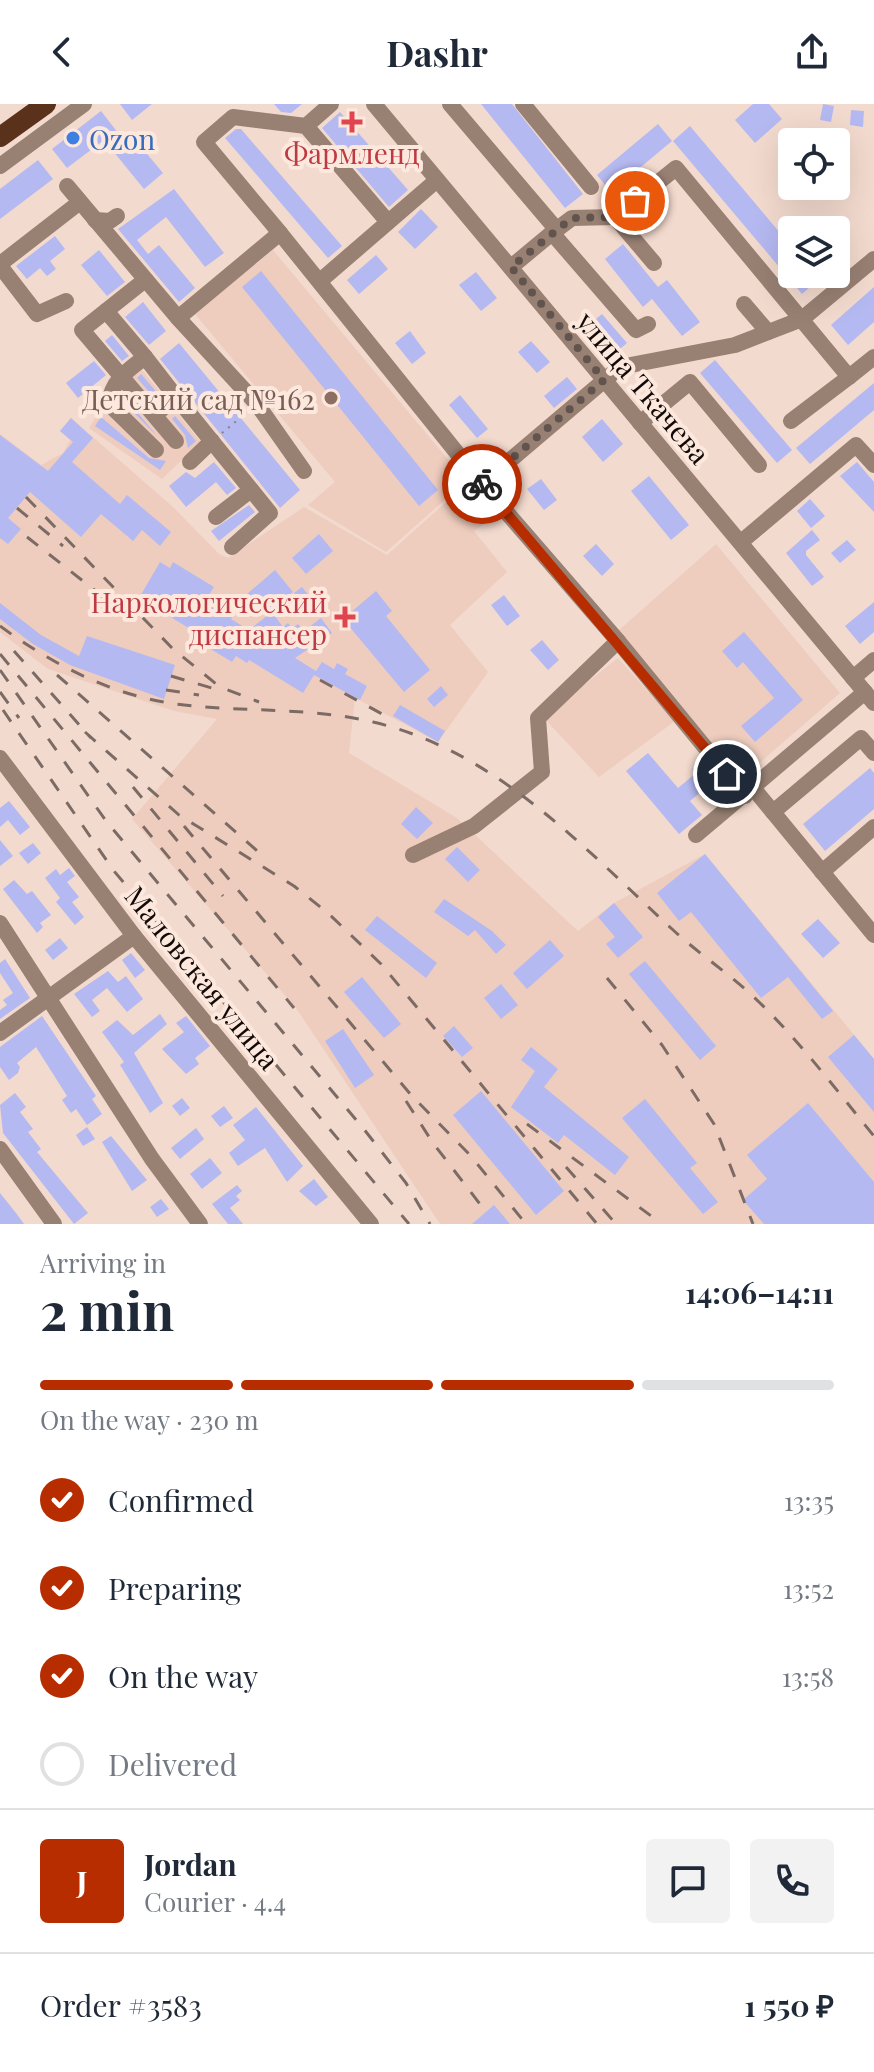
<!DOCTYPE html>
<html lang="en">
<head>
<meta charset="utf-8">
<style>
  :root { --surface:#fff; --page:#f2f2f3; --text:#1f2937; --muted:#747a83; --line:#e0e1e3; --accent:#b72d00 }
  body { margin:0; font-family:"Playfair Display",serif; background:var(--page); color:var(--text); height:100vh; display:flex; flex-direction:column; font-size:30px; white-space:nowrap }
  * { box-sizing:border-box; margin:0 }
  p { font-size:26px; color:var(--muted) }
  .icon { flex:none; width:44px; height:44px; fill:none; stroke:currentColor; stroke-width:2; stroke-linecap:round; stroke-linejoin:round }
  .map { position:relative; height:1120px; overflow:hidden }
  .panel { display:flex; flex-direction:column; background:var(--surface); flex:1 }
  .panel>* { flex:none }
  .buttons { position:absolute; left:778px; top:24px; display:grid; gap:16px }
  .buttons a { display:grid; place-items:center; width:72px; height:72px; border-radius:8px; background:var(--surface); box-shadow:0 8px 32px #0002; font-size:40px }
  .pin { position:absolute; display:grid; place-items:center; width:68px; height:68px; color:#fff; margin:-34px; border:4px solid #fff; border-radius:50%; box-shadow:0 2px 8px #0007 }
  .courier { position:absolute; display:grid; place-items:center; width:80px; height:80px; margin:-40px; border:6px solid #b72d00; border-radius:50%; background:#fff; color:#222; box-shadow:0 2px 10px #0007 }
  .headline em { font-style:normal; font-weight:700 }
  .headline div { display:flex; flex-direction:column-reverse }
  .headline { display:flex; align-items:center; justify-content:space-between; height:136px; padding:0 40px }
  h1 { font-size:52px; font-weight:700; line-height:60px }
  .bar { display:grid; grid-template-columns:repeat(4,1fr); gap:12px 8px; align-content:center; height:96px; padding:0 40px }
  .bar i { height:10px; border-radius:6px; background:var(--line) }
  .bar .on { background:var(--accent) }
  .bar p { grid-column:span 4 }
  .line { display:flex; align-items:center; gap:20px; padding:0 40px; border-top:2px solid var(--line) }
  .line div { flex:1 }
  .round { display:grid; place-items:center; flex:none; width:84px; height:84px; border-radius:8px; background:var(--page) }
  ol { padding:0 40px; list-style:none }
  li { display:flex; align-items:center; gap:24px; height:88px }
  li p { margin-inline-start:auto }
  li .icon { padding:8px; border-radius:50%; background:var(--accent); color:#fff; stroke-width:4 }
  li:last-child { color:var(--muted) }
  li i { width:44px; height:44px; border:4px solid var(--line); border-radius:50% }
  header { display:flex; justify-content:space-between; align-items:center; height:104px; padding:0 40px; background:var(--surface); font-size:36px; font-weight:700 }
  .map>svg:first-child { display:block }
  .built { fill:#eecdbe }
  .building { fill:#b5b9f1 }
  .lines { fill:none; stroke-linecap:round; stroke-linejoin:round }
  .path { stroke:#918078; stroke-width:2; stroke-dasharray:2 6; stroke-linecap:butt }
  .minor { stroke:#988073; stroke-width:16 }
  .major { stroke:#5a321c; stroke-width:20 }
  .rail { stroke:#7b6b64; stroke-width:3; stroke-dasharray:14 14; stroke-linecap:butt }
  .done { stroke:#61534d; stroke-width:8; stroke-dasharray:0 14.4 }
  .route { stroke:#b72d00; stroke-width:10 }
  .health-dot { fill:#e0444e; stroke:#fde8de; stroke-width:3 }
  .shop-dot { fill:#3f7fe0; stroke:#fde8de; stroke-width:3 }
  .education-dot { fill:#8d6e63; stroke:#fde8de; stroke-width:3 }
  .labels { text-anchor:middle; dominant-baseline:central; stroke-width:8; stroke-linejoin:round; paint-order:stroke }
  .shop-label { font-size:28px; fill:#366cbe; stroke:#fde8de; text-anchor:start }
  .health-label { font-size:28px; fill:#be3a42; stroke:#fde8de }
  .street-label { font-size:28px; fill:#120a07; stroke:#fde8de }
  .education-label { font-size:28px; fill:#785e54; stroke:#fde8de; text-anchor:end }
</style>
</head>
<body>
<header><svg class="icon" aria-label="back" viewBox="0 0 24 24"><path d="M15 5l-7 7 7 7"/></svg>Dashr<svg class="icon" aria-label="share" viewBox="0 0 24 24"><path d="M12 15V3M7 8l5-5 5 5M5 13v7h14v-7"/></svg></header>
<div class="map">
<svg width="874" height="1120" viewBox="0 0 874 1120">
  <rect width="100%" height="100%" fill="#f3dace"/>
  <g class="built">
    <polygon points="273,146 466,377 386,448 308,401 335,378 195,210"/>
    <polygon points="133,255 201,338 162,375 89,324"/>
    <polygon points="71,314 173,403 219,450 228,454 304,403 387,451 462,384 488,417 474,427 507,468 450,521 488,568 438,638 355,594 349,649 457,714 578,827 614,799 705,750 874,955 874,1120 440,1120 296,904 132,715 217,615 174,607 48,565 0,528 0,330 41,361 63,349 70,336 60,327"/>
    <polygon points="716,440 840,589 742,674 618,527"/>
    <polygon points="618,554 675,617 599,673 543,613"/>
  </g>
  <g class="building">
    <polygon points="120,0 152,0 132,16"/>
    <polygon points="274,0 302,0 291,9 281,8"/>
    <polygon points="481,0 512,0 583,90 565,104"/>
    <polygon points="753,0 769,0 782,15 755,39 735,16"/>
    <polygon points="823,0 834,2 831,18 820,16"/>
    <polygon points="851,6 864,7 863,23 850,21"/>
    <polygon points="101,7 125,38 132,32 163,69 144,85 104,36 67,64 52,45"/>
    <polygon points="340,8 408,86 389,103 322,24"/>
    <polygon points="658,20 672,37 611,88 597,71"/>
    <polygon points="690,22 792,143 792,170 815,170 819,175 802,190 673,37"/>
    <polygon points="236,25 241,25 342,142 328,154 225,34"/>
    <polygon points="38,56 53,75 0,115 0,85"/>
    <polygon points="174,85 224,149 205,163 166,113 137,136 148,150 159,141 195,184 179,198 118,125"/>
    <polygon points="421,105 438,123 415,145 398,128"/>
    <polygon points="55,132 65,145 50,157 56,165 47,172 40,164 27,175 16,162"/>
    <polygon points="623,140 658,183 667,176 700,218 682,232 652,195 643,203 605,155"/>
    <polygon points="99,146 125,178 107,192 81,161"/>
    <polygon points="376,151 388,165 359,190 347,176"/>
    <polygon points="261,167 438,386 419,402 242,183"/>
    <polygon points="476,168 497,194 481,207 459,181"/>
    <polygon points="874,183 874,218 848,241 831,221"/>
    <polygon points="143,198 166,227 149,241 125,213"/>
    <polygon points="602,210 627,239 614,250 589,221"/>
    <polygon points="410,227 426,249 412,260 395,239"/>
    <polygon points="112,231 129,252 122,257 105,237"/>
    <polygon points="531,237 550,258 537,269 518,248"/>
    <polygon points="179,239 300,386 280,404 160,255"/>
    <polygon points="715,256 792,346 777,359 700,269"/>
    <polygon points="94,257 106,271 78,294 66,279"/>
    <polygon points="141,270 160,292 156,296 137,274"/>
    <polygon points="567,273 577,285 554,304 544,292"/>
    <polygon points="874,279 874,306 810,360 796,344"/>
    <polygon points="123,291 157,332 121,296"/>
    <polygon points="460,291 488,325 477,334 449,301"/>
    <polygon points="175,312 196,337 188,344 185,331 172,315"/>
    <polygon points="101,313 149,354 166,357 160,366 95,322"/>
    <polygon points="71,314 93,334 72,358 120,400 127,391 171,428 160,442 142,426 133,437 101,410 81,433 30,388 8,414 21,425 8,440 0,434 0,331 48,367 73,338 60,327"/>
    <polygon points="602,315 623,340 603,358 582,333"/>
    <polygon points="214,358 236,384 227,391 216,378 186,403 169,382 186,368 195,374"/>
    <polygon points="857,358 874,378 874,408 840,372"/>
    <polygon points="649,372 689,421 671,436 631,387"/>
    <polygon points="541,375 557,396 544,406 527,385"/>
    <polygon points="810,395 825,412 811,424 797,407"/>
    <polygon points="249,401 255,408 219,437 211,427"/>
    <polygon points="812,426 820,436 806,447 806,451 824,473 812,482 786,449"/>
    <polygon points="319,430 333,447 306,470 292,454"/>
    <polygon points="847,436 856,446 840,459 831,449"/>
    <polygon points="596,440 614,460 602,472 583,452"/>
    <polygon points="160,458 170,464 173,458 214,483 207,494 234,510 231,515 249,526 272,508 283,523 288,519 292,524 298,520 304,527 321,514 332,529 295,554 316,567 322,558 334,565 337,559 348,565 345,570 367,582 360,596 314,571 303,589 249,556 247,559 236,552 232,558 204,541 207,535 139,494"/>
    <polygon points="275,466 293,488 265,512 247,490"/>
    <polygon points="302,483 310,493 302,499 294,489"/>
    <polygon points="376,487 392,507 386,512 430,566 404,588 343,515"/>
    <polygon points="504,491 520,512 507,522 491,501"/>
    <polygon points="874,498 874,528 860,540 845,522"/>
    <polygon points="0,499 41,531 79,552 87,532 175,561 164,595 70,561 33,540 0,515"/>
    <polygon points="744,528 803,596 755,638 741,622 774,594 743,558 737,564 722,547"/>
    <polygon points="542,536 559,556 548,566 530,546"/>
    <polygon points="441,582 448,591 434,603 427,595"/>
    <polygon points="400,601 445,627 438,638 393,612"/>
    <polygon points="648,649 678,684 696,669 692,665 702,657 728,689 719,697 707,683 690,697 702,711 679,730 626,667"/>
    <polygon points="870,664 874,669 874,705 825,747 803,720"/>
    <polygon points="9,697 30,723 20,731 8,716 0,723 0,704"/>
    <polygon points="416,703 433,719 417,735 401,720"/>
    <polygon points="0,736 13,752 0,762"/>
    <polygon points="33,739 41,749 28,760 19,749"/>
    <polygon points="457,743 480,766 468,778 445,755"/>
    <polygon points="705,750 833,907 822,915 788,873 761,894 691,808 679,817 657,789"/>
    <polygon points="69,764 75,772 67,778 79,793 72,798 84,813 75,821 56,798 60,794 45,774 56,765 60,771"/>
    <polygon points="14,776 27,790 32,787 51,811 40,819 43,823 37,829 3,785"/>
    <polygon points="444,795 492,827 506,841 496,850 475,826 468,832 434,808"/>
    <polygon points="614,799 643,833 618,854 606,840 615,833 598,813"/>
    <polygon points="377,812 437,859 426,874 365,826"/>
    <polygon points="818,815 840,839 823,854 801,830"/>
    <polygon points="60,834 68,844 53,856 45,846"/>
    <polygon points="550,836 564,852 527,885 513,869"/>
    <polygon points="131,849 145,866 135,874 122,856"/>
    <polygon points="5,855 30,894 0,915 0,906 7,901 3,896 13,889 0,869 0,859"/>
    <polygon points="645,857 716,942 700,956 629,870"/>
    <polygon points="108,867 118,878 126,872 143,895 127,908 107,884 92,896 100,907 92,913 74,890"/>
    <polygon points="362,873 401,920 384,934 344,888"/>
    <polygon points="501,880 518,901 501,915 484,894"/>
    <polygon points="160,910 167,920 134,949 163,999 150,1009 120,961 124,958 102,928 117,916 133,931"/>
    <polygon points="42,912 96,992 92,995 102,1010 87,1021 76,1005 71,1009 62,996 67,992 36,943 17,959 20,963 18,969 9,976 0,963 0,943"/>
    <polygon points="186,912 210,942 195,954 199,960 186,970 162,945 184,928 176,919"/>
    <polygon points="454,922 473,944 462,953 443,932"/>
    <polygon points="343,925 374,971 355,984 325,937"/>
    <polygon points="854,931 874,955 874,1008 828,953"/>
    <polygon points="531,943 558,965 544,983 629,1053 615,1071 564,1031 558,1039 511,1003 535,967 521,956"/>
    <polygon points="481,987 564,1087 536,1111 453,1011"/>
    <polygon points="15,989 26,1003 20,1008 33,1025 28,1028 41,1045 37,1048 88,1109 74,1120 3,1029 0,1001"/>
    <polygon points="182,994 190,1004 180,1012 172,1002"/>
    <polygon points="645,995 697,1059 690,1064 718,1098 703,1110 622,1014"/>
    <polygon points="808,999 874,1078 874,1120 764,1120 743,1096 767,1075 747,1051"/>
    <polygon points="224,1002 233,1014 220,1023 211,1012"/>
    <polygon points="256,1003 303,1062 287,1078 265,1044 238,1062 229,1049 245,1036 233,1021"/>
    <polygon points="87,1023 95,1035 83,1042 76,1031"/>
    <polygon points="196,1024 204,1035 180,1055 171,1044"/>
    <polygon points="111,1032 147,1076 132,1087 102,1038"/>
    <polygon points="210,1054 222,1069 202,1085 190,1070"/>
    <polygon points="314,1075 328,1093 316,1102 299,1087"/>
    <polygon points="237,1081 242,1087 236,1092 240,1096 230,1104 243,1120 228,1120 212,1100"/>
    <polygon points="0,1089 16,1109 24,1120 0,1120"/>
    <polygon points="161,1095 169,1105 157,1113 150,1103"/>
    <polygon points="494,1101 510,1120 472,1120"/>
  </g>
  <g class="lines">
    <polyline class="path" points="222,329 245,310"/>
    <g class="minor">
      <polyline points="374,0 874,599"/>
      <polyline points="450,0 557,126"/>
      <polyline points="523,0 591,83"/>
      <polyline points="306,22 388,118"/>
      <polyline points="0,62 84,0"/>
      <polyline points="67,82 178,214 257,300 304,367"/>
      <polyline points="615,113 654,159"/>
      <polyline points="95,116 110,117 117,112"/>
      <polyline points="280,129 204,38 233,13 306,22 331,0"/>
      <polyline points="552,129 572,114 615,113 676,64 849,273 791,317"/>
      <polyline points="0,160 80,98"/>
      <polyline points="0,162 37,210 66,197"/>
      <polyline points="511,163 552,129 636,226 648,220"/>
      <polyline points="145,176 82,226 176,337"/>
      <polyline points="320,177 437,76"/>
      <polyline points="744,200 768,228"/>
      <polyline points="106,207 145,253"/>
      <polyline points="178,214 280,129 482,380 618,537 745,692"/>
      <polyline points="849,273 874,253"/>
      <polyline points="155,311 176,293 270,409 232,443"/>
      <polyline points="640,319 690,278 759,361"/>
      <path d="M156,346L109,300C111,277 128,266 145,253L176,293"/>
      <polyline points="190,358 212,337"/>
      <polyline points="482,380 620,263 735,241 802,215 874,155"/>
      <polyline points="216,413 251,386"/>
      <polyline points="741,438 856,341 874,361"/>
      <polyline points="853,574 874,556"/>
      <polyline points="0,654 134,832 371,1120"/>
      <polyline points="754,685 874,831"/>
      <polyline points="773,708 861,634 874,649"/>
      <polyline points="696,731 865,588"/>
      <polyline points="413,751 474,722 542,668 538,614 618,537"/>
      <polyline points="822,768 874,723"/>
      <polyline points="0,819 152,1055 200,1120"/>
      <polyline points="0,929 134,832"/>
      <polyline points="0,1045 54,1120"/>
    </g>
    <polyline class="major" points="0,33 46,0"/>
    <g class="rail">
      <polyline points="26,393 173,545 220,583 259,598"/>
      <polyline points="17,404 63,442"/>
      <polyline points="27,433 134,517"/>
      <path d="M0,522C49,558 107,589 169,599C236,609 306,602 373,618C496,647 583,743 672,825C700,851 733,872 760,899C802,940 837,987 874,1032"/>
      <polyline points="14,547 91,634"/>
      <polyline points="0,550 294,904"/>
      <polyline points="0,566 106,717 363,1024 406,1079 430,1120"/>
      <polyline points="57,571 262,751"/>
      <polyline points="171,572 215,585"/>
      <polyline points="320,576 393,616"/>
      <polyline points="166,586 199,591"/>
      <polyline points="0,588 19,614"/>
      <polyline points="3,606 114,767 409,1120"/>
      <polyline points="85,628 179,711 294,782 328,809 381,860 597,1120"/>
      <polyline points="133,683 223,792"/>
      <polyline points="184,722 412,992 470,1051 526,1120"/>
      <polyline points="607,874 662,941 714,1020 753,1120"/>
      <polyline points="406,997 433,1039 483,1104"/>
      <polyline points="527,1020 662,1120"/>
      <polyline points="566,1063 616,1120"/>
    </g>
  </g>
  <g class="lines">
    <polyline class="done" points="482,380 604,276 511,163 572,114 615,113 635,97"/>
    <polyline class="route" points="482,380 727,670"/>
  </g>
  <g class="health-dot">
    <path d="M348 6h8v8h8v8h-8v8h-8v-8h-8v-8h8z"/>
    <path d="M341 501h8v8h8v8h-8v8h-8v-8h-8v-8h8z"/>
  </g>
  <circle class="shop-dot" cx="73" cy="34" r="8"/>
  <circle class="education-dot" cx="331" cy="294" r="8"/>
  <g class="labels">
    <g class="shop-label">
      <text x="89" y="34">Ozon</text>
    </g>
    <g class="health-label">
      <text x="352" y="48">Фармленд</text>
      <text x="327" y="497" text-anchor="end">Наркологический<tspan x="327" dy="32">диспансер</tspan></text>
    </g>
    <g class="street-label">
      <text transform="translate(644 283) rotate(50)">улица Ткачева</text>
      <text transform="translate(203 873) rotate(51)">Маловская улица</text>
    </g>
    <g class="education-label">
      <text x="315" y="294">Детский сад №162</text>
    </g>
  </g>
</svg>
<div class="buttons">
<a><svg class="icon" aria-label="locate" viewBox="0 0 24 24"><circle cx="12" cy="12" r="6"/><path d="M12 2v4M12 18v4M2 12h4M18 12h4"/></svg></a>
<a><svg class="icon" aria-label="layers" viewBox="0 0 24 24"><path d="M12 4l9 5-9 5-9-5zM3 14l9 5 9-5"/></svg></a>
</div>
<div class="pin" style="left:635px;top:97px;background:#ea580c"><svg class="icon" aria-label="bag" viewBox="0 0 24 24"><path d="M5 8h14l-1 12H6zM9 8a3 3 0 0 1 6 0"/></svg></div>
<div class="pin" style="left:727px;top:670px;background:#1f2937"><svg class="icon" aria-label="home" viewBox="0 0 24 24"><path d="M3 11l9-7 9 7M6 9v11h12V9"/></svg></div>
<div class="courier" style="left:482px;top:380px"><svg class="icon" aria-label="bike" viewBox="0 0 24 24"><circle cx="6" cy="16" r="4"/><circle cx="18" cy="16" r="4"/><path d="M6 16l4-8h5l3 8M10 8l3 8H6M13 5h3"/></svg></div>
</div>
<section class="panel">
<div class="headline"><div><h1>2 min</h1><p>Arriving in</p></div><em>14:06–14:11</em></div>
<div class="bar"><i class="on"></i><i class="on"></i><i class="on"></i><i></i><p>On the way · 230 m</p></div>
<ol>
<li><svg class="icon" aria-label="check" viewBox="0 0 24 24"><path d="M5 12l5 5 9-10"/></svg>Confirmed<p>13:35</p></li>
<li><svg class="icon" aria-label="check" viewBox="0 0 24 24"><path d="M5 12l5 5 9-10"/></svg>Preparing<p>13:52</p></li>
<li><svg class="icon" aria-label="check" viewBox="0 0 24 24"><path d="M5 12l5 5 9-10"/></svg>On the way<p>13:58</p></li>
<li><i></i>Delivered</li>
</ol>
<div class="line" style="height:144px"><b class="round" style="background:var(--accent);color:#fff">J</b><div><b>Jordan</b><p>Courier · 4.4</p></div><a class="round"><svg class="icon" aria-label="chat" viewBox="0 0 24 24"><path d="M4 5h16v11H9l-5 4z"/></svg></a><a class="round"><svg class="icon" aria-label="phone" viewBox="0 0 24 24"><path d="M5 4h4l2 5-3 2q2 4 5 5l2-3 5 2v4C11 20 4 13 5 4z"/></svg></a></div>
<div class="line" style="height:104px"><div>Order #3583</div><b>1 550 ₽</b></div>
</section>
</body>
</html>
